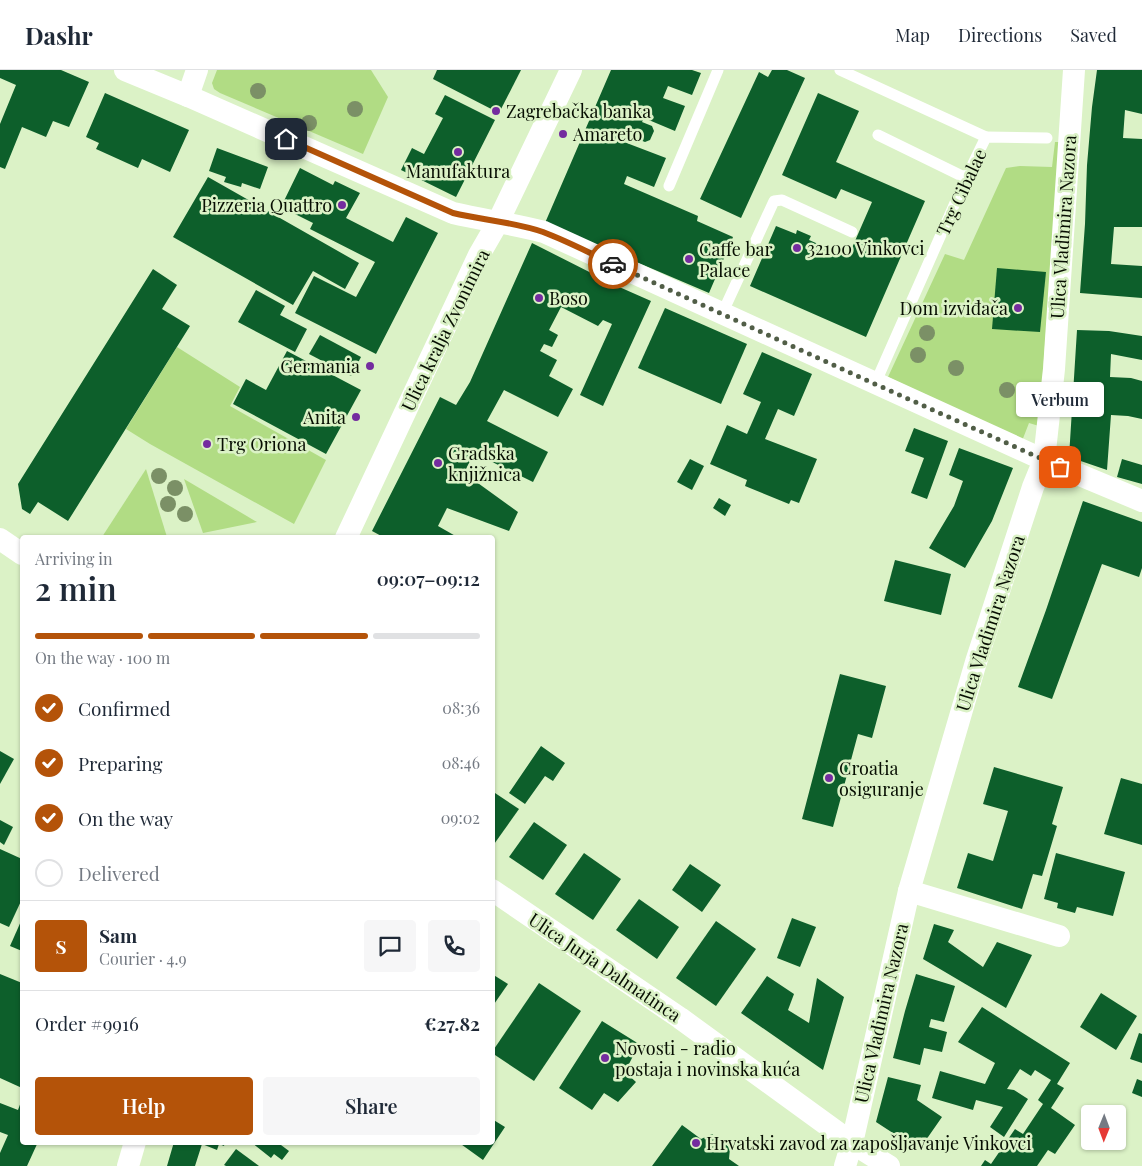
<!DOCTYPE html>
<html lang="en">
<head>
<meta charset="utf-8">
<style>
  :root { --surface:#fff; --page:#f6f6f7; --text:#1f2937; --muted:#747a83; --line:#e0e1e3; --accent:#b45309 }
  body { margin:0; font-family:"Playfair Display",serif; background:var(--page); color:var(--text); height:100vh; display:flex; flex-direction:column; font-size:19px; white-space:nowrap }
  * { box-sizing:border-box; margin:0 }
  p { font-size:16px; color:var(--muted) }
  .icon { flex:none; width:28px; height:28px; fill:none; stroke:currentColor; stroke-width:2; stroke-linecap:round; stroke-linejoin:round }
  .map { position:relative; flex:1; overflow:hidden }
  .sheet { position:absolute; left:20px; top:465px; width:475px; height:610px; display:flex; flex-direction:column; background:var(--surface); border-radius:5px; box-shadow:0 1px 4px #0004 }
  .sheet>* { flex:none }
  .needle { width:32px; rotate:181deg }
  .controls { position:absolute; left:1081px; top:1035px; display:grid; gap:10px }
  .controls a { display:grid; place-items:center; width:45px; height:45px; border-radius:5px; background:var(--surface); box-shadow:0 1px 4px #0004; font-size:25px }
  .pin { position:absolute; display:grid; place-items:center; width:42px; height:42px; color:#fff; margin:-21px; border-radius:10px; box-shadow:0 2px 8px #0006 }
  .courier { position:absolute; display:grid; place-items:center; width:50px; height:50px; margin:-25px; border:4px solid #b45309; border-radius:50%; background:#fff; color:#222; box-shadow:0 1px 6px #0007 }
  .bubble { position:absolute; height:35px; border-radius:5px; background:var(--surface); box-shadow:0 1px 4px #0004; font-size:16px; font-weight:600; line-height:35px; text-align:center }
  .headline em { font-style:normal; font-weight:600 }
  .headline div { display:flex; flex-direction:column-reverse }
  .headline { display:flex; align-items:center; justify-content:space-between; height:85px; padding:0 15px }
  h1 { font-size:32px; font-weight:600; line-height:38px }
  .bar { display:grid; grid-template-columns:repeat(4,1fr); gap:8px 5px; align-content:center; height:60px; padding:0 15px }
  .bar i { height:6px; border-radius:4px; background:var(--line) }
  .bar .current { background:var(--accent) }
  .bar p { grid-column:span 4 }
  .line { display:flex; align-items:center; gap:12px; padding:0 15px; border-top:1px solid var(--line) }
  .line div { flex:1 }
  .round { display:grid; place-items:center; flex:none; width:52px; height:52px; border-radius:5px; background:var(--page) }
  ol { padding:0 15px; list-style:none }
  li { display:flex; align-items:center; gap:15px; height:55px }
  li p { margin-inline-start:auto }
  li .icon { padding:5px; border-radius:50%; background:var(--accent); color:#fff; stroke-width:4 }
  li:last-child { color:var(--muted) }
  li i { width:28px; height:28px; border:2px solid var(--line); border-radius:50% }
  .cta { display:flex; gap:10px; margin-top:auto; padding:10px 15px }
  .cta a { flex:1; height:58px; border-radius:5px; background:var(--accent); color:#fff; font-size:20px; font-weight:600; line-height:58px; text-align:center }
  .cta a+a { background:var(--page); color:var(--text) }
  header { display:flex; align-items:center; gap:30px; box-sizing:border-box; height:70px; padding:0 25px; background:var(--surface); border-bottom:1px solid var(--line) }
  header strong { font-size:24px }
  nav { display:flex; gap:28px; margin-inline-start:auto; font-size:18px }
  .map>svg:first-child { display:block }
  .green { fill:#b1dc84 }
  .building { fill:#0d5f2b }
  .lines { fill:none; stroke-linecap:round; stroke-linejoin:round }
  .lane { stroke:#fff; stroke-width:11 }
  .street { stroke:#fff; stroke-width:22 }
  .tree { fill:#7b9066 }
  .done { stroke:#515e47; stroke-width:5; stroke-dasharray:0 9 }
  .route { stroke:#b45309; stroke-width:6 }
  .poi-dot { fill:#742c9f; stroke:#dbf2c6; stroke-width:2 }
  .labels { text-anchor:middle; dominant-baseline:central; stroke-width:5; stroke-linejoin:round; paint-order:stroke }
  .poi-label { font-size:18px; fill:#070e02; stroke:#dbf2c6; text-anchor:start }
  .street-label { font-size:18px; fill:#070e02; stroke:#dbf2c6 }
</style>
</head>
<body>
<header>
<strong>Dashr</strong>
<nav><a>Map</a><a>Directions</a><a>Saved</a></nav>
</header>
<div class="map">
<svg width="1142" height="1096" viewBox="0 0 1142 1096">
  <rect width="100%" height="100%" fill="#dbf2c6"/>
  <g class="green">
    <polygon points="217,0 371,0 388,27 363,84 220,23 214,19 212,13"/>
    <polygon points="1055,72 1060,72 1039,356 1029,353 1022,371 888,307 945,184 964,190 1006,98 1020,96 1052,97"/>
    <polygon points="177,277 240,317 230,336 326,390 294,454 150,374 126,359"/>
    <polygon points="146,399 167,467 102,467"/>
    <polygon points="184,409 257,452 203,463"/>
  </g>
  <g class="building">
    <polygon points="0,0 61,0 89,12 69,57 53,51 46,67 22,57 5,99 0,97 0,54 16,15 0,8"/>
    <polygon points="437,0 521,0 499,43 433,9"/>
    <polygon points="611,0 692,0 701,3 692,25 668,16 663,28 685,36 675,61 644,48 642,52 652,56 654,61 650,70 645,72 627,65 624,72 666,88 654,117 627,106 624,114 698,146 697,151 733,167 709,223 545,153"/>
    <polygon points="772,0 787,0 805,8 741,148 700,129 759,2 768,7"/>
    <polygon points="1097,0 1142,0 1142,44 1125,40 1123,68 1142,69 1142,157 1114,157 1111,194 1142,196 1142,228 1080,223 1085,154 1087,95 1092,37"/>
    <polygon points="105,23 189,60 170,102 142,89 138,98 96,79 99,73 86,67"/>
    <polygon points="818,23 859,41 836,92 925,131 866,267 750,216 776,156 796,164 797,160 811,166 809,170 848,187 872,132 841,119 836,129 782,105"/>
    <polygon points="445,25 495,50 456,127 401,100 412,78 424,84 443,48 435,44"/>
    <polygon points="217,78 268,97 260,119 242,113 241,117 224,112 226,107 209,101"/>
    <polygon points="300,98 333,115 335,111 360,123 346,148 393,172 406,147 438,163 376,284 295,243 314,206 356,227 375,192 310,159 313,153 281,137"/>
    <polygon points="208,107 359,193 345,219 313,201 293,235 173,167"/>
    <polygon points="532,173 617,216 651,231 603,336 580,325 612,254 603,250 598,256 561,237 549,260 558,265 552,277 544,274 540,281 557,290 549,306 573,319 558,347 504,320 487,351 548,382 533,412 474,383 464,403 518,442 509,461 447,438 438,456 459,468 385,468 372,461 440,327 456,335 470,312"/>
    <polygon points="997,198 1046,202 1040,262 992,259"/>
    <polygon points="153,199 177,215 162,239 190,256 68,451 38,432 30,444 22,439 18,414"/>
    <polygon points="256,220 285,236 280,245 307,259 295,282 238,252"/>
    <polygon points="665,238 747,274 721,334 638,298"/>
    <polygon points="1077,260 1109,261 1142,266 1142,290 1111,284 1110,307 1131,308 1142,311 1142,349 1128,346 1111,345 1107,400 1069,387"/>
    <polygon points="320,265 361,287 351,306 309,284"/>
    <polygon points="287,281 361,320 326,384 233,334 246,309 266,320"/>
    <polygon points="762,282 812,304 794,346 778,339 765,369 817,389 799,433 791,430 789,434 745,416 747,410 710,394 727,355 747,364 761,332 743,324"/>
    <polygon points="914,358 948,371 927,429 911,423 924,388 905,381"/>
    <polygon points="959,378 1013,398 992,451 965,498 929,478 954,436 963,411 949,405"/>
    <polygon points="690,389 704,396 692,420 677,412"/>
    <polygon points="1122,389 1142,395 1142,414 1117,407"/>
    <polygon points="719,428 731,435 725,446 713,438"/>
    <polygon points="1083,431 1142,452 1142,498 1139,507 1102,494 1052,629 1018,617 1046,540"/>
    <polygon points="895,490 951,504 941,545 884,531"/>
    <polygon points="840,604 886,616 872,668 858,664 833,757 802,749"/>
    <polygon points="541,676 565,693 553,711 545,706 525,734 509,723"/>
    <polygon points="0,681 14,689 0,714"/>
    <polygon points="994,697 1063,717 1052,754 1057,756 1042,806 1033,804 1022,839 957,818 968,783 993,791 1008,741 983,734"/>
    <polygon points="1121,708 1142,714 1142,775 1104,764"/>
    <polygon points="492,721 519,739 492,777"/>
    <polygon points="0,750 13,757 4,775 0,772"/>
    <polygon points="534,752 567,775 543,810 509,787"/>
    <polygon points="0,779 22,789 22,829 9,857 0,853"/>
    <polygon points="584,783 621,809 593,850 555,824"/>
    <polygon points="1056,783 1125,802 1113,846 1077,837 1075,843 1057,838 1058,833 1044,829"/>
    <polygon points="690,794 721,815 702,842 672,820"/>
    <polygon points="639,829 679,857 657,889 616,860"/>
    <polygon points="792,848 816,857 800,897 777,888"/>
    <polygon points="22,849 22,881 10,876"/>
    <polygon points="716,851 756,879 716,936 676,908"/>
    <polygon points="934,854 954,860 948,872 983,897 997,872 1032,885 1006,938 923,889"/>
    <polygon points="0,904 22,913 22,1018 0,1008"/>
    <polygon points="492,904 508,914 492,937"/>
    <polygon points="916,904 955,916 944,952 931,949 929,957 947,962 942,982 924,978 920,995 893,988 905,941"/>
    <polygon points="767,906 794,924 788,940 809,953 817,908 844,927 823,1000 741,943"/>
    <polygon points="539,913 581,941 534,1011 492,983 492,982"/>
    <polygon points="1101,923 1137,946 1116,980 1080,957"/>
    <polygon points="982,937 1070,993 1057,1014 1064,1018 1051,1038 1075,1055 1055,1084 1048,1080 1037,1096 981,1096 985,1090 991,1094 1015,1059 1023,1064 1043,1034 1038,1030 1051,1010 1035,1000 1031,1006 1020,999 1007,1019 1014,1020 1028,1029 1004,1067 990,1057 1003,1037 976,1030 973,1040 932,1028 940,1001 985,1014 995,993 958,972"/>
    <polygon points="602,951 639,974 625,1002 636,1012 618,1032 604,1023 592,1040 559,1018"/>
    <polygon points="1139,963 1142,964 1142,993 1130,989"/>
    <polygon points="888,1007 921,1015 917,1030 942,1047 919,1080 876,1052"/>
    <polygon points="1137,1009 1142,1011 1142,1027 1132,1023"/>
    <polygon points="22,1029 22,1072 38,1072 27,1096 0,1096 0,1083 8,1065 0,1062 0,1033 18,1040"/>
    <polygon points="492,1049 505,1057 483,1090 458,1072 492,1072"/>
    <polygon points="682,1055 701,1069 712,1064 730,1078 729,1089 739,1096 652,1096"/>
    <polygon points="174,1072 225,1072 224,1076 219,1074 217,1080 202,1074 195,1096 167,1096"/>
    <polygon points="251,1072 284,1072 281,1075 289,1081 282,1090 274,1084 271,1088"/>
    <polygon points="236,1079 259,1096 226,1096 224,1095"/>
  </g>
  <g class="lines">
    <g class="lane">
      <polyline points="840,0 986,67"/>
      <polyline points="878,65 966,108"/>
      <polyline points="669,116 718,0"/>
      <polyline points="722,244 774,131 782,130 852,162"/>
      <polyline points="875,314 966,108 986,67 1047,68"/>
    </g>
    <g class="street">
      <path d="M125,0L188,26L453,143C483,150 514,154 544,162L1044,390L1142,431"/>
      <polyline points="188,26 197,0"/>
      <polyline points="346,468 479,185 498,152 571,0"/>
      <polyline points="0,469 22,484"/>
      <polyline points="492,820 680,948 852,1073 889,1096"/>
      <polyline points="909,821 1059,866"/>
      <polyline points="128,1096 135,1072"/>
      <polyline points="845,1096 852,1073 909,821 976,592 1033,417 1044,390 1054,299 1074,0"/>
    </g>
  </g>
  <g class="tree">
    <circle cx="258" cy="21" r="8"/>
    <circle cx="355" cy="39" r="8"/>
    <circle cx="309" cy="53" r="8"/>
    <circle cx="927" cy="263" r="8"/>
    <circle cx="918" cy="285" r="8"/>
    <circle cx="956" cy="298" r="8"/>
    <circle cx="1007" cy="320" r="8"/>
    <circle cx="159" cy="406" r="8"/>
    <circle cx="175" cy="418" r="8"/>
    <circle cx="168" cy="434" r="8"/>
    <circle cx="185" cy="444" r="8"/>
  </g>
  <g class="lines">
    <polyline class="done" points="613,194 875,314 1060,397"/>
    <path class="route" d="M286,69L453,143C482,150 514,152 543,162C567,171 590,183 613,194"/>
  </g>
  <g class="poi-dot">
    <circle cx="496" cy="41" r="5"/>
    <circle cx="563" cy="64" r="5"/>
    <circle cx="458" cy="82" r="5"/>
    <circle cx="342" cy="135" r="5"/>
    <circle cx="797" cy="178" r="5"/>
    <circle cx="689" cy="189" r="5"/>
    <circle cx="539" cy="228" r="5"/>
    <circle cx="1018" cy="238" r="5"/>
    <circle cx="370" cy="296" r="5"/>
    <circle cx="356" cy="347" r="5"/>
    <circle cx="207" cy="374" r="5"/>
    <circle cx="438" cy="393" r="5"/>
    <circle cx="829" cy="708" r="5"/>
    <circle cx="605" cy="988" r="5"/>
    <circle cx="696" cy="1073" r="5"/>
  </g>
  <g class="labels">
    <g class="poi-label">
      <text x="506" y="41">Zagrebačka banka</text>
      <text x="573" y="64">Amareto</text>
      <text x="458" y="101" text-anchor="middle">Manufaktura</text>
      <text x="332" y="135" text-anchor="end">Pizzeria Quattro</text>
      <text x="807" y="178">32100 Vinkovci</text>
      <text x="699" y="179">Caffe bar<tspan x="699" dy="21">Palace</tspan></text>
      <text x="549" y="228">Boso</text>
      <text x="1008" y="238" text-anchor="end">Dom izviđača</text>
      <text x="360" y="296" text-anchor="end">Germania</text>
      <text x="346" y="347" text-anchor="end">Anita</text>
      <text x="217" y="374">Trg Oriona</text>
      <text x="448" y="383">Gradska<tspan x="448" dy="21">knjižnica</tspan></text>
      <text x="839" y="698">Croatia<tspan x="839" dy="21">osiguranje</tspan></text>
      <text x="615" y="978">Novosti - radio<tspan x="615" dy="21">postaja i novinska kuća</tspan></text>
      <text x="706" y="1073">Hrvatski zavod za zapošljavanje Vinkovci</text>
    </g>
    <g class="street-label">
      <text transform="translate(961 122) rotate(-65)">Trg Cibalae</text>
      <text transform="translate(1063 157) rotate(-86)">Ulica Vladimira Nazora</text>
      <text transform="translate(445 260) rotate(-64)">Ulica kralja Zvonimira</text>
      <text transform="translate(990 553) rotate(-72)">Ulica Vladimira Nazora</text>
      <text transform="translate(605 897) rotate(34)">Ulica Jurja Dalmatinca</text>
      <text transform="translate(881 943) rotate(-77)">Ulica Vladimira Nazora</text>
    </g>
  </g>
</svg>
<div class="controls">
<a><svg class="needle" viewBox="-14 -14 28 28"><path d="M0-13l5 13h-10z" fill="#e53935"/><path d="M0 13l5-13h-10z" fill="#747a83"/></svg></a>
</div>
<div class="pin" style="left:1060px;top:397px;background:#ea580c"><svg class="icon" aria-label="bag" viewBox="0 0 24 24"><path d="M5 8h14l-1 12H6zM9 8a3 3 0 0 1 6 0"/></svg></div>
<div class="pin" style="left:286px;top:69px;background:#1f2937"><svg class="icon" aria-label="home" viewBox="0 0 24 24"><path d="M3 11l9-7 9 7M6 9v11h12V9"/></svg></div>
<div class="courier" style="left:613px;top:194px"><svg class="icon" aria-label="car" viewBox="0 0 24 24"><path d="M5 17H2v-5l4-1 3-4h7l3 4 3 1v5h-3M9 17h6M6 11h13"/><circle cx="7" cy="17" r="2"/><circle cx="17" cy="17" r="2"/></svg></div>
<div class="bubble" style="left:1016px;top:312px;width:88px">Verbum</div>
<section class="sheet">
<div class="headline"><div><h1>2 min</h1><p>Arriving in</p></div><em>09:07–09:12</em></div>
<div class="bar"><i class="current"></i><i class="current"></i><i class="current"></i><i></i><p>On the way · 100 m</p></div>
<ol>
<li><svg class="icon" aria-label="check" viewBox="0 0 24 24"><path d="M5 12l5 5 9-10"/></svg>Confirmed<p>08:36</p></li>
<li><svg class="icon" aria-label="check" viewBox="0 0 24 24"><path d="M5 12l5 5 9-10"/></svg>Preparing<p>08:46</p></li>
<li><svg class="icon" aria-label="check" viewBox="0 0 24 24"><path d="M5 12l5 5 9-10"/></svg>On the way<p>09:02</p></li>
<li><i></i>Delivered</li>
</ol>
<div class="line" style="height:90px"><b class="round" style="background:var(--accent);color:#fff">S</b><div><b>Sam</b><p>Courier · 4.9</p></div><a class="round"><svg class="icon" aria-label="chat" viewBox="0 0 24 24"><path d="M4 5h16v11H9l-5 4z"/></svg></a><a class="round"><svg class="icon" aria-label="phone" viewBox="0 0 24 24"><path d="M5 4h4l2 5-3 2q2 4 5 5l2-3 5 2v4C11 20 4 13 5 4z"/></svg></a></div>
<div class="line" style="height:65px"><div>Order #9916</div><b>€27.82</b></div>
<div class="cta"><a>Help</a><a>Share</a></div>
</section>
</div>
</body>
</html>
